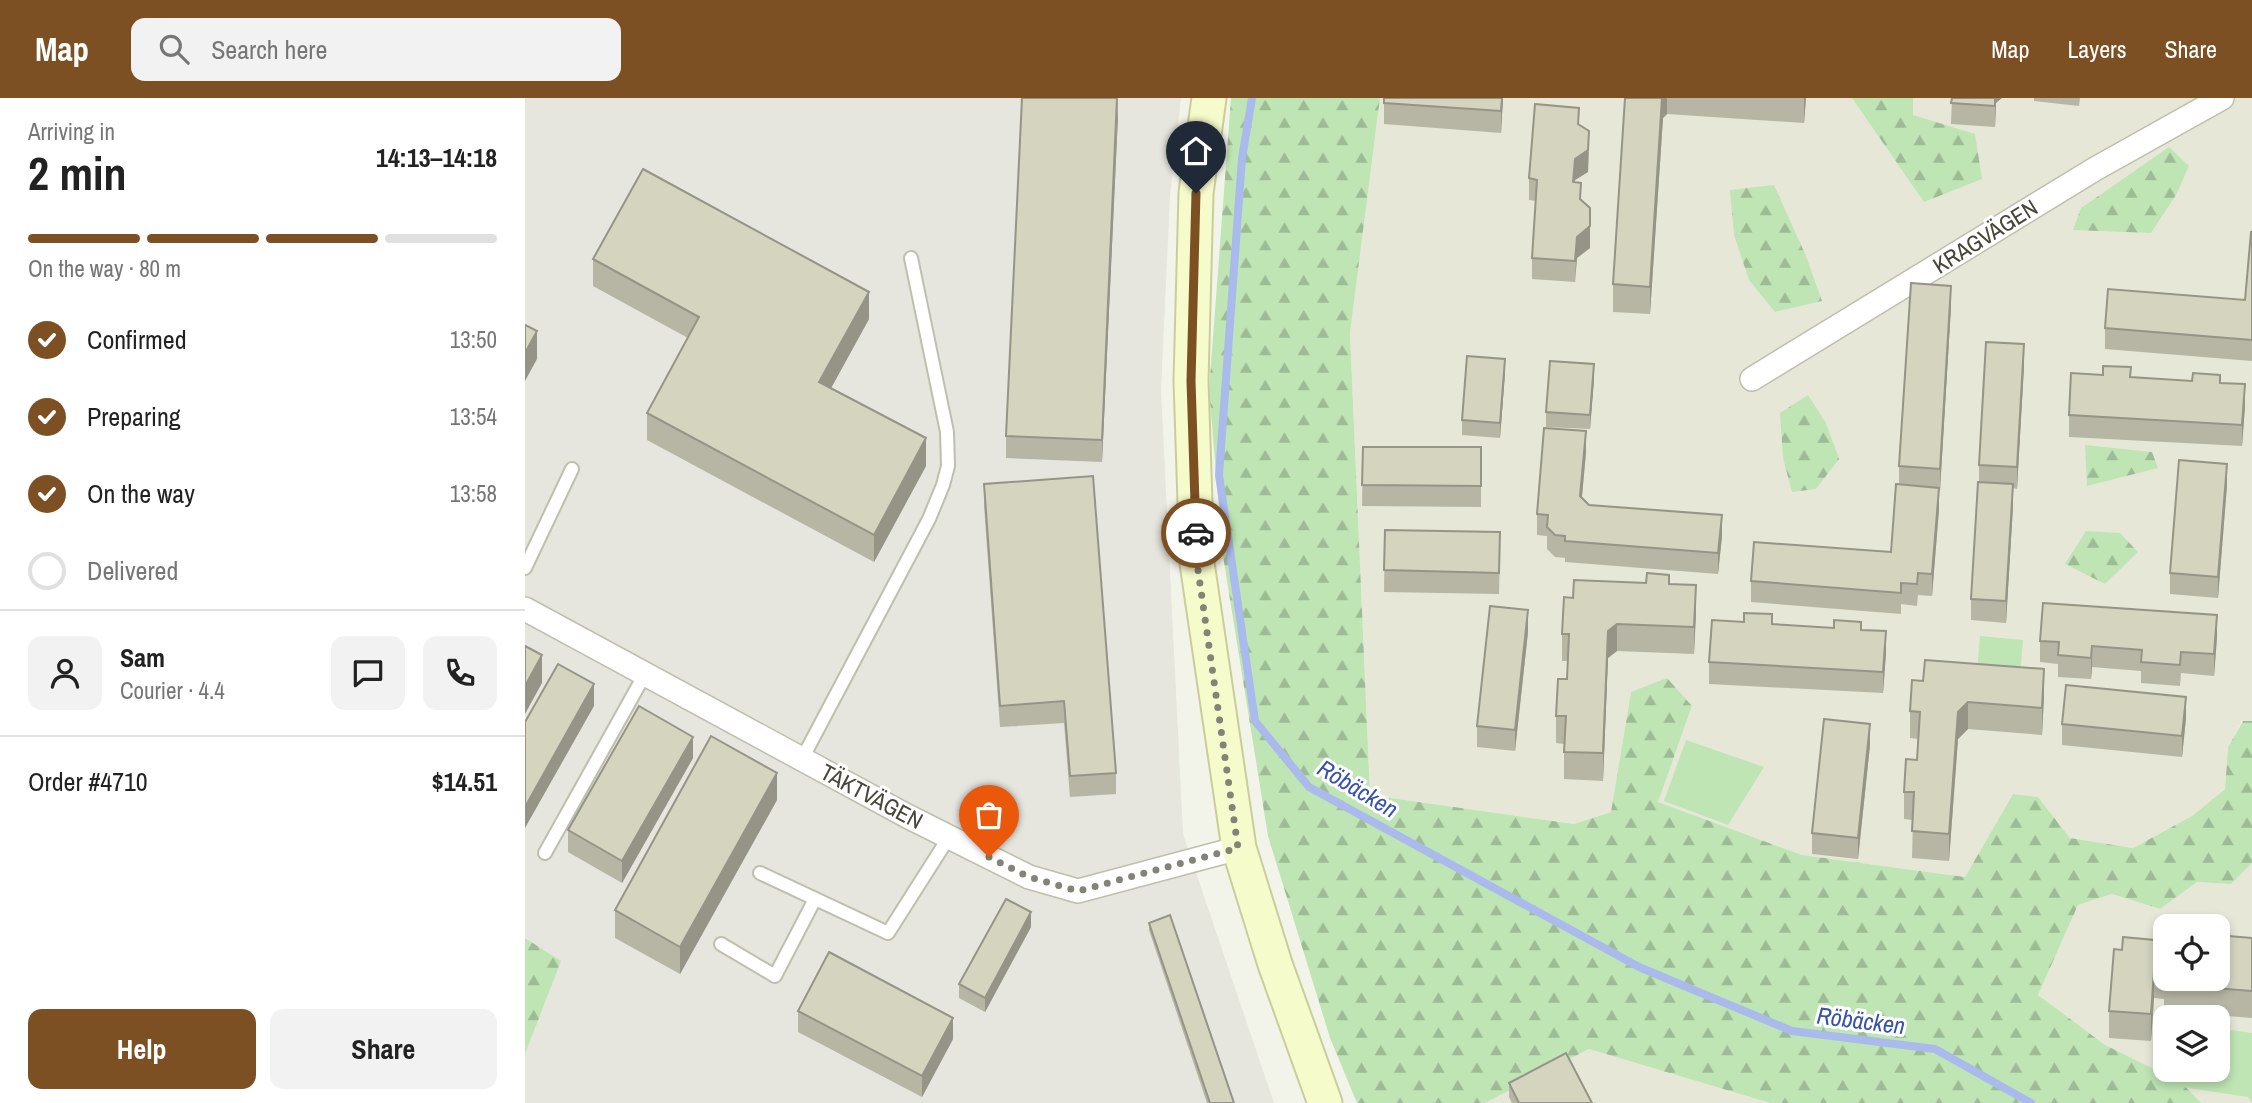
<!DOCTYPE html>
<html lang="en">
<head>
<meta charset="utf-8">
<style>
  :root { --surface:#fff; --page:#f2f2f2; --text:#222; --muted:#767676; --line:#e0e0e0; --accent:#7d5024 }
  body { margin:0; font-family:"Archivo Narrow",sans-serif; background:var(--page); color:var(--text); height:100vh; display:flex; flex-direction:column; font-size:26px; white-space:nowrap }
  * { box-sizing:border-box; margin:0 }
  p { font-size:23px; color:var(--muted) }
  .icon { flex:none; width:38px; height:38px; fill:none; stroke:currentColor; stroke-width:2; stroke-linecap:round; stroke-linejoin:round }
  .map { position:relative; flex:1; overflow:hidden }
  .side { display:flex; flex-direction:column; background:var(--surface); width:525px }
  .side>* { flex:none }
  .tools { position:absolute; left:1628px; top:816px; display:grid; gap:14px }
  .tools a { display:grid; place-items:center; width:77px; height:77px; border-radius:14px; background:var(--surface); box-shadow:0 4px 10px #0003; font-size:35px }
  .pin { position:absolute; display:grid; place-items:center; width:60px; height:60px; color:#fff; margin:-72px -30px; border-radius:50% 50% 50% 0; rotate:-45deg; box-shadow:0 0 7px #0007 }
  .pin .icon { rotate:45deg }
  .courier { position:absolute; display:grid; place-items:center; width:70px; height:70px; margin:-35px; border:5px solid #7d5024; border-radius:50%; background:#fff; color:#222; box-shadow:0 2px 9px #0007 }
  .summary em { font-style:normal; font-weight:700 }
  .summary div { display:flex; flex-direction:column-reverse }
  .summary { display:flex; align-items:center; justify-content:space-between; height:119px; padding:0 28px }
  h1 { font-size:46px; font-weight:700; line-height:52px }
  .bar { display:grid; grid-template-columns:repeat(4,1fr); gap:10px 7px; align-content:center; height:84px; padding:0 28px }
  .bar i { height:9px; border-radius:5px; background:var(--line) }
  .bar .current { background:var(--accent) }
  .bar p { grid-column:span 4 }
  .line { display:flex; align-items:center; gap:18px; padding:0 28px; border-top:2px solid var(--line) }
  .line div { flex:1 }
  .round { display:grid; place-items:center; flex:none; width:74px; height:74px; border-radius:14px; background:var(--page) }
  ol { padding:0 28px; list-style:none }
  li { display:flex; align-items:center; gap:21px; height:77px }
  li p { margin-inline-start:auto }
  li .icon { padding:7px; border-radius:50%; background:var(--accent); color:#fff; stroke-width:4 }
  li:last-child { color:var(--muted) }
  li i { width:38px; height:38px; border:4px solid var(--line); border-radius:50% }
  .primary-button { display:flex; gap:14px; margin-top:auto; padding:14px 28px }
  .primary-button a { flex:1; height:80px; border-radius:14px; background:var(--accent); color:#fff; font-size:28px; font-weight:700; line-height:80px; text-align:center }
  .primary-button a+a { background:var(--page); color:var(--text) }
  header { display:flex; align-items:center; gap:42px; box-sizing:border-box; height:98px; padding:0 35px; background:var(--accent); color:#fff }
  header strong { font-size:33px }
  nav { display:flex; gap:38px; margin-inline-start:auto; font-size:24px }
  .search { width:490px; height:63px; background:var(--page); display:flex; align-items:center; gap:18px; box-sizing:border-box; padding:0 24px; border-radius:14px; color:var(--muted); font-size:26px }
  main { display:flex; flex:1; min-height:0 }
  .map>svg:first-child { display:block }
  .residential { fill:#e7e7d8; fill-rule:evenodd }
  .industrial { fill:#e6e5de }
  .forest { fill:url(#forest-firs) }
  .park { fill:#bfe5b5 }
  .lines { fill:none; stroke-linecap:round; stroke-linejoin:round }
  .stream { stroke:#aabaec; stroke-width:8 }
  .lane-casing { stroke:#bebfac; stroke-width:16 }
  .street-casing { stroke:#bebfac; stroke-width:26 }
  .secondary-casing { stroke:#cacd9a; stroke-width:37 }
  .lane { stroke:#fff; stroke-width:12 }
  .street { stroke:#fff; stroke-width:23 }
  .secondary { stroke:#f6fbcc; stroke-width:33 }
  .wall { fill:#b7b6a4 }
  .shaded-wall { fill:#959486 }
  .building { fill:#d5d4bf; stroke:#959486; stroke-width:2 }
  .done { stroke:#838376; stroke-width:7; stroke-dasharray:0 12.6 }
  .route { stroke:#7d5024; stroke-width:9 }
  .labels { text-anchor:middle; dominant-baseline:central; stroke-width:6; stroke-linejoin:round; paint-order:stroke }
  .street-label { font-size:23px; fill:#474638; stroke:#fff }
  .water-label { font-size:24px; font-style:italic; fill:#3752ad; stroke:#fff }
</style>
</head>
<body>
<header>
<strong>Map</strong>
<div class="search"><svg class="icon" aria-label="search" viewBox="0 0 24 24"><circle cx="10" cy="10" r="6"/><path d="M15 15l6 6"/></svg>Search here</div>
<nav><a>Map</a><a>Layers</a><a>Share</a></nav>
</header>
<main>
<section class="side">
<div class="summary"><div><h1>2 min</h1><p>Arriving in</p></div><em>14:13–14:18</em></div>
<div class="bar"><i class="current"></i><i class="current"></i><i class="current"></i><i></i><p>On the way · 80 m</p></div>
<ol>
<li><svg class="icon" aria-label="check" viewBox="0 0 24 24"><path d="M5 12l5 5 9-10"/></svg>Confirmed<p>13:50</p></li>
<li><svg class="icon" aria-label="check" viewBox="0 0 24 24"><path d="M5 12l5 5 9-10"/></svg>Preparing<p>13:54</p></li>
<li><svg class="icon" aria-label="check" viewBox="0 0 24 24"><path d="M5 12l5 5 9-10"/></svg>On the way<p>13:58</p></li>
<li><i></i>Delivered</li>
</ol>
<div class="line" style="height:126px"><a class="round"><svg class="icon" aria-label="person" viewBox="0 0 24 24"><circle cx="12" cy="8" r="4"/><path d="M4 21q1-7 8-7t8 7"/></svg></a><div><b>Sam</b><p>Courier · 4.4</p></div><a class="round"><svg class="icon" aria-label="chat" viewBox="0 0 24 24"><path d="M4 5h16v11H9l-5 4z"/></svg></a><a class="round"><svg class="icon" aria-label="phone" viewBox="0 0 24 24"><path d="M5 4h4l2 5-3 2q2 4 5 5l2-3 5 2v4C11 20 4 13 5 4z"/></svg></a></div>
<div class="line" style="height:91px"><div>Order #4710</div><b>$14.51</b></div>
<div class="primary-button"><a>Help</a><a>Share</a></div>
</section>
<div class="map">
<svg width="1727" height="1005" viewBox="0 0 1727 1005">
  <defs>
    <pattern id="forest-firs" width="22" height="20" patternUnits="userSpaceOnUse" patternTransform="scale(1.75)"><rect width="22" height="20" fill="#bfe5b5"/><path d="M5 1l3.5 6h-7zM16 11l3.5 6h-7z" fill="#9dbb94"/></pattern>
  </defs>
  <rect width="100%" height="100%" fill="#f3f4e9"/>
  <g class="residential">
    <polygon points="855,0 1727,0 1727,623 1717,623 1703,649 1700,691 1667,718 1608,750 1545,740 1513,699 1488,696 1440,779 1277,757 1132,704 1167,609 1106,594 1086,714 1049,726 845,697 825,235"/>
    <path d="M1727,765V1005H1652L1513,897L1553,807L1587,796L1635,811L1672,784L1706,786ZM1640,828H1692V880H1640ZM1640,919H1692V971H1640Z"/>
    <polygon points="1064,951 1245,1005 960,1005"/>
  </g>
  <polygon class="industrial" points="0,0 656,0 645,98 636,292 658,736 749,1005 0,1005 0,956 35,863 0,840"/>
  <g class="forest">
    <polygon points="706,0 855,0 825,235 845,697 1049,726 1086,714 1106,594 1142,580 1167,608 1133,704 1277,757 1440,779 1488,696 1513,699 1545,740 1608,750 1667,718 1700,691 1703,649 1718,623 1727,623 1727,765 1706,786 1672,784 1635,811 1587,796 1553,807 1513,897 1580,947 1657,985 1676,1005 1245,1005 1064,951 960,1005 832,1005 805,940 743,738 698,458 684,292"/>
    <polygon points="1327,0 1388,0 1388,17 1450,36 1457,81 1399,104"/>
    <polygon points="1644,49 1664,68 1651,97 1626,135 1548,132 1556,110"/>
    <polygon points="1249,87 1281,158 1297,203 1250,214 1224,182 1209,137 1205,92"/>
    <polygon points="1283,297 1301,325 1314,361 1291,391 1267,394 1258,360 1255,315"/>
    <polygon points="1560,347 1627,354 1633,370 1562,388"/>
    <polygon points="1561,433 1595,435 1613,454 1580,486 1540,466"/>
    <polygon points="0,840 36,863 0,956"/>
  </g>
  <g class="park">
    <polygon points="1455,538 1498,542 1495,578 1452,575"/>
    <polygon points="1161,642 1239,669 1203,727 1139,703"/>
    <polygon points="1692,930 1727,935 1727,1005 1723,999 1650,988 1652,971 1692,971"/>
  </g>
  <g class="lines">
    <polyline class="stream" points="727,0 717,60 694,377 730,623 784,689 1114,869 1267,933 1410,951 1506,1005"/>
    <g class="lane-casing">
      <g id="lane">
        <polyline points="0,470 47,371"/>
        <polyline points="277,661 404,421 418,387 423,368 422,334 386,160"/>
        <polyline points="20,755 120,576"/>
        <polyline points="235,775 363,835 424,739"/>
        <polyline points="196,846 250,878 290,801"/>
      </g>
    </g>
    <g class="street-casing">
      <g id="street">
        <polyline points="1227,281 1570,71 1697,0"/>
        <polyline points="0,511 382,718 504,779 553,793 714,750"/>
      </g>
    </g>
    <g class="secondary-casing">
      <polyline id="secondary" points="684,0 671,95 666,283 672,465 714,750 750,866 800,1005"/>
    </g>
    <use href="#lane" class="lane"/>
    <use href="#street" class="street"/>
    <use href="#secondary" class="secondary"/>
  </g>
  <g class="wall">
    <polygon points="859,0 978,0 976,35 859,26"/>
    <polygon points="1100,0 1281,0 1279,25 1142,16 1138,20 1125,216 1088,214 1088,186"/>
    <polygon points="1427,0 1471,5 1470,29 1426,26"/>
    <polygon points="1509,0 1555,0 1554,8 1509,3"/>
    <polygon points="593,18 577,364 481,360 481,338"/>
    <polygon points="1054,26 1064,55 1063,74 1050,82 1050,84 1065,132 1065,150 1052,160 1050,184 1007,181 1007,160 1011,103 1004,102 1004,80"/>
    <polygon points="1727,134 1727,263 1580,251 1580,230 1720,202"/>
    <polygon points="68,161 344,221 306,290 401,368 349,464 122,342 122,315 163,240 68,188"/>
    <polygon points="1426,209 1415,392 1414,392 1414,411 1407,498 1393,497 1392,508 1376,506 1376,516 1226,504 1226,483 1366,454 1374,386 1374,368"/>
    <polygon points="1499,268 1492,391 1488,390 1488,408 1481,525 1446,522 1446,501 1454,384 1454,367"/>
    <polygon points="980,275 975,340 937,337 937,322"/>
    <polygon points="1606,279 1695,285 1720,308 1717,348 1544,339 1544,317"/>
    <polygon points="1069,281 1065,331 1021,329 1021,314"/>
    <polygon points="838,349 956,349 956,409 837,408"/>
    <polygon points="1061,354 1057,399 1064,407 1197,438 1193,476 1040,464 1040,460 1030,459 1022,451 1022,438 1012,437 1012,416"/>
    <polygon points="459,386 591,675 591,696 545,699 539,625 475,629 459,408"/>
    <polygon points="1702,387 1693,500 1645,496 1645,475"/>
    <polygon points="860,432 975,456 974,496 859,494"/>
    <polygon points="1144,486 1171,514 1169,556 1092,553 1083,560 1078,683 1039,681 1039,646 1031,645 1031,618 1042,581 1043,563 1037,563 1037,536 1048,500"/>
    <polygon points="1247,526 1336,532 1361,555 1358,595 1184,586 1184,564"/>
    <polygon points="1003,534 990,653 952,649 952,628"/>
    <polygon points="1692,539 1689,578 1656,575 1655,588 1616,585 1616,573 1567,569 1566,581 1533,579 1533,566 1515,564 1515,543"/>
    <polygon points="1398,583 1519,598 1517,637 1443,631 1433,641 1424,763 1387,760 1388,722 1379,721 1379,694 1392,662 1394,641 1385,640 1385,613"/>
    <polygon points="1661,620 1657,659 1537,647 1537,626"/>
    <polygon points="1345,647 1333,761 1287,756 1287,735"/>
    <polygon points="168,660 97,785 43,754 43,732"/>
    <polygon points="252,702 155,876 90,840 90,812"/>
    <polygon points="624,825 709,1005 682,1005 624,832"/>
    <polygon points="506,829 460,914 434,900 434,886"/>
    <polygon points="1727,840 1727,920 1639,913 1639,901 1629,900 1626,943 1584,940 1584,913 1597,852 1640,843"/>
    <polygon points="273,913 428,941 397,999 273,934"/>
    <polygon points="984,985 1067,1005 987,1005 984,999"/>
  </g>
  <g class="shaded-wall">
    <polygon points="593,0 593,18 577,364 577,342"/>
    <polygon points="977,0 978,0 976,35 976,13"/>
    <polygon points="1137,0 1142,0 1142,16 1138,20 1125,216 1125,189"/>
    <polygon points="1279,0 1281,0 1279,25"/>
    <polygon points="1470,0 1477,0 1471,5 1470,29"/>
    <polygon points="1064,33 1063,74 1050,82 1048,106 1048,84 1050,61"/>
    <polygon points="1065,110 1065,150 1052,160 1050,184 1052,139"/>
    <polygon points="1426,188 1426,209 1415,392 1415,371"/>
    <polygon points="344,194 344,221 294,312 294,284"/>
    <polygon points="12,233 12,261 0,283 0,255"/>
    <polygon points="1499,246 1499,268 1492,391 1492,369"/>
    <polygon points="980,261 980,275 975,340 975,325"/>
    <polygon points="1069,266 1069,281 1065,331 1065,317"/>
    <polygon points="1720,286 1720,308 1717,348 1717,327"/>
    <polygon points="1061,333 1061,354 1055,419 1055,398"/>
    <polygon points="401,340 401,368 349,464 349,437"/>
    <polygon points="1702,366 1702,387 1693,500 1693,479"/>
    <polygon points="1488,386 1488,408 1481,525 1481,503"/>
    <polygon points="1414,390 1414,411 1407,498 1407,476"/>
    <polygon points="1197,417 1197,438 1193,476 1193,455"/>
    <polygon points="1171,487 1171,514 1169,556 1169,529"/>
    <polygon points="1003,512 1003,534 990,653 990,632"/>
    <polygon points="1692,517 1692,539 1689,578 1689,556"/>
    <polygon points="1092,526 1092,553 1083,560 1078,683 1078,655 1083,533"/>
    <polygon points="1361,533 1361,555 1358,595 1358,574"/>
    <polygon points="1567,548 1567,569 1566,581 1566,560"/>
    <polygon points="17,557 17,585 0,616 0,588"/>
    <polygon points="1519,571 1519,598 1517,637 1517,610"/>
    <polygon points="69,586 69,608 0,730 0,709"/>
    <polygon points="1661,599 1661,620 1657,659 1657,638"/>
    <polygon points="1443,604 1443,631 1433,641 1424,763 1424,736 1433,614"/>
    <polygon points="1345,626 1345,647 1333,761 1333,740"/>
    <polygon points="168,639 168,660 97,785 97,763"/>
    <polygon points="252,675 252,702 155,876 155,849"/>
    <polygon points="506,814 506,829 460,914 460,900"/>
    <polygon points="1629,873 1629,900 1626,943 1626,916"/>
    <polygon points="428,920 428,941 397,999 397,978"/>
  </g>
  <g class="building">
    <polygon points="497,0 592,0 577,342 481,338"/>
    <polygon points="859,0 977,0 976,13 859,5"/>
    <polygon points="1100,0 1137,0 1125,189 1088,186"/>
    <polygon points="1427,0 1470,0 1470,8 1426,5"/>
    <polygon points="1010,6 1054,10 1053,26 1064,33 1063,52 1050,61 1048,84 1056,85 1055,101 1065,110 1065,128 1052,139 1050,163 1007,160 1012,82 1004,80"/>
    <polygon points="118,71 344,194 294,284 401,340 349,437 122,315 174,219 68,161"/>
    <polygon points="1726,134 1727,134 1727,242 1580,230 1583,191 1720,202"/>
    <polygon points="1386,185 1426,188 1415,371 1374,368"/>
    <polygon points="0,227 12,233 0,255"/>
    <polygon points="1461,244 1499,246 1492,369 1454,367"/>
    <polygon points="942,258 980,261 975,325 937,322"/>
    <polygon points="1025,263 1069,266 1065,317 1021,314"/>
    <polygon points="1578,268 1606,269 1605,279 1667,283 1668,275 1695,277 1695,285 1720,286 1717,327 1544,317 1546,275 1578,277"/>
    <polygon points="1019,330 1061,333 1055,398 1064,407 1197,417 1193,455 1040,443 1040,438 1030,437 1022,429 1023,417 1012,416"/>
    <polygon points="838,349 956,349 956,388 837,387"/>
    <polygon points="1654,362 1702,366 1693,479 1645,475"/>
    <polygon points="568,378 591,675 545,678 539,603 475,608 459,386"/>
    <polygon points="1453,384 1488,386 1481,503 1446,501"/>
    <polygon points="1371,386 1414,390 1407,476 1393,475 1392,486 1376,485 1376,495 1226,483 1229,444 1366,454"/>
    <polygon points="860,432 975,434 974,475 859,472"/>
    <polygon points="1122,475 1144,477 1144,486 1171,487 1169,529 1092,526 1083,533 1078,655 1039,654 1041,618 1031,618 1033,581 1042,581 1044,536 1037,536 1039,499 1048,500 1049,482 1121,485"/>
    <polygon points="1518,505 1692,517 1689,556 1656,554 1655,567 1616,564 1617,552 1567,548 1566,560 1533,557 1534,544 1515,543"/>
    <polygon points="965,508 1003,512 990,632 952,628"/>
    <polygon points="1219,515 1247,516 1247,526 1309,530 1309,522 1336,524 1336,532 1361,533 1358,574 1184,564 1187,522 1219,524"/>
    <polygon points="0,548 17,557 0,588"/>
    <polygon points="1400,562 1519,571 1517,610 1443,604 1433,614 1424,736 1387,733 1389,694 1379,694 1381,661 1392,662 1395,614 1385,613 1387,582 1398,583"/>
    <polygon points="33,566 69,586 0,709 0,624"/>
    <polygon points="1541,587 1661,599 1657,638 1537,626"/>
    <polygon points="114,608 168,639 97,763 43,732"/>
    <polygon points="1299,621 1345,626 1333,740 1287,735"/>
    <polygon points="186,638 252,675 155,849 90,812"/>
    <polygon points="481,801 506,814 460,900 434,886"/>
    <polygon points="645,817 709,1005 685,1005 624,825"/>
    <polygon points="1692,837 1727,840 1727,893 1639,886 1640,880 1692,880"/>
    <polygon points="1598,839 1640,843 1640,874 1629,873 1626,916 1584,913 1589,851 1597,852"/>
    <polygon points="304,854 428,920 397,978 273,913"/>
    <polygon points="1041,955 1067,1005 994,1005 984,985"/>
  </g>
  <g class="lines">
    <polyline class="done" points="464,759 504,779 553,793 713,750 672,465 671,435"/>
    <polyline class="route" points="671,435 666,283 671,95"/>
  </g>
  <g class="labels">
    <g class="street-label">
      <text transform="translate(1460 138) rotate(-32)">KRAGVÄGEN</text>
      <text transform="translate(347 698) rotate(28)">TÄKTVÄGEN</text>
    </g>
    <g class="water-label">
      <text transform="translate(833 690) rotate(31)">Röbäcken</text>
      <text transform="translate(1336 922) rotate(7)">Röbäcken</text>
    </g>
  </g>
</svg>
<div class="tools">
<a><svg class="icon" aria-label="locate" viewBox="0 0 24 24"><circle cx="12" cy="12" r="6"/><path d="M12 2v4M12 18v4M2 12h4M18 12h4"/></svg></a>
<a><svg class="icon" aria-label="layers" viewBox="0 0 24 24"><path d="M12 4l9 5-9 5-9-5zM3 14l9 5 9-5"/></svg></a>
</div>
<div class="pin" style="left:464px;top:759px;background:#ea580c"><svg class="icon" aria-label="bag" viewBox="0 0 24 24"><path d="M5 8h14l-1 12H6zM9 8a3 3 0 0 1 6 0"/></svg></div>
<div class="pin" style="left:671px;top:95px;background:#1f2937"><svg class="icon" aria-label="home" viewBox="0 0 24 24"><path d="M3 11l9-7 9 7M6 9v11h12V9"/></svg></div>
<div class="courier" style="left:671px;top:435px"><svg class="icon" aria-label="car" viewBox="0 0 24 24"><path d="M5 17H2v-5l4-1 3-4h7l3 4 3 1v5h-3M9 17h6M6 11h13"/><circle cx="7" cy="17" r="2"/><circle cx="17" cy="17" r="2"/></svg></div>
</div>
</main>
</body>
</html>
